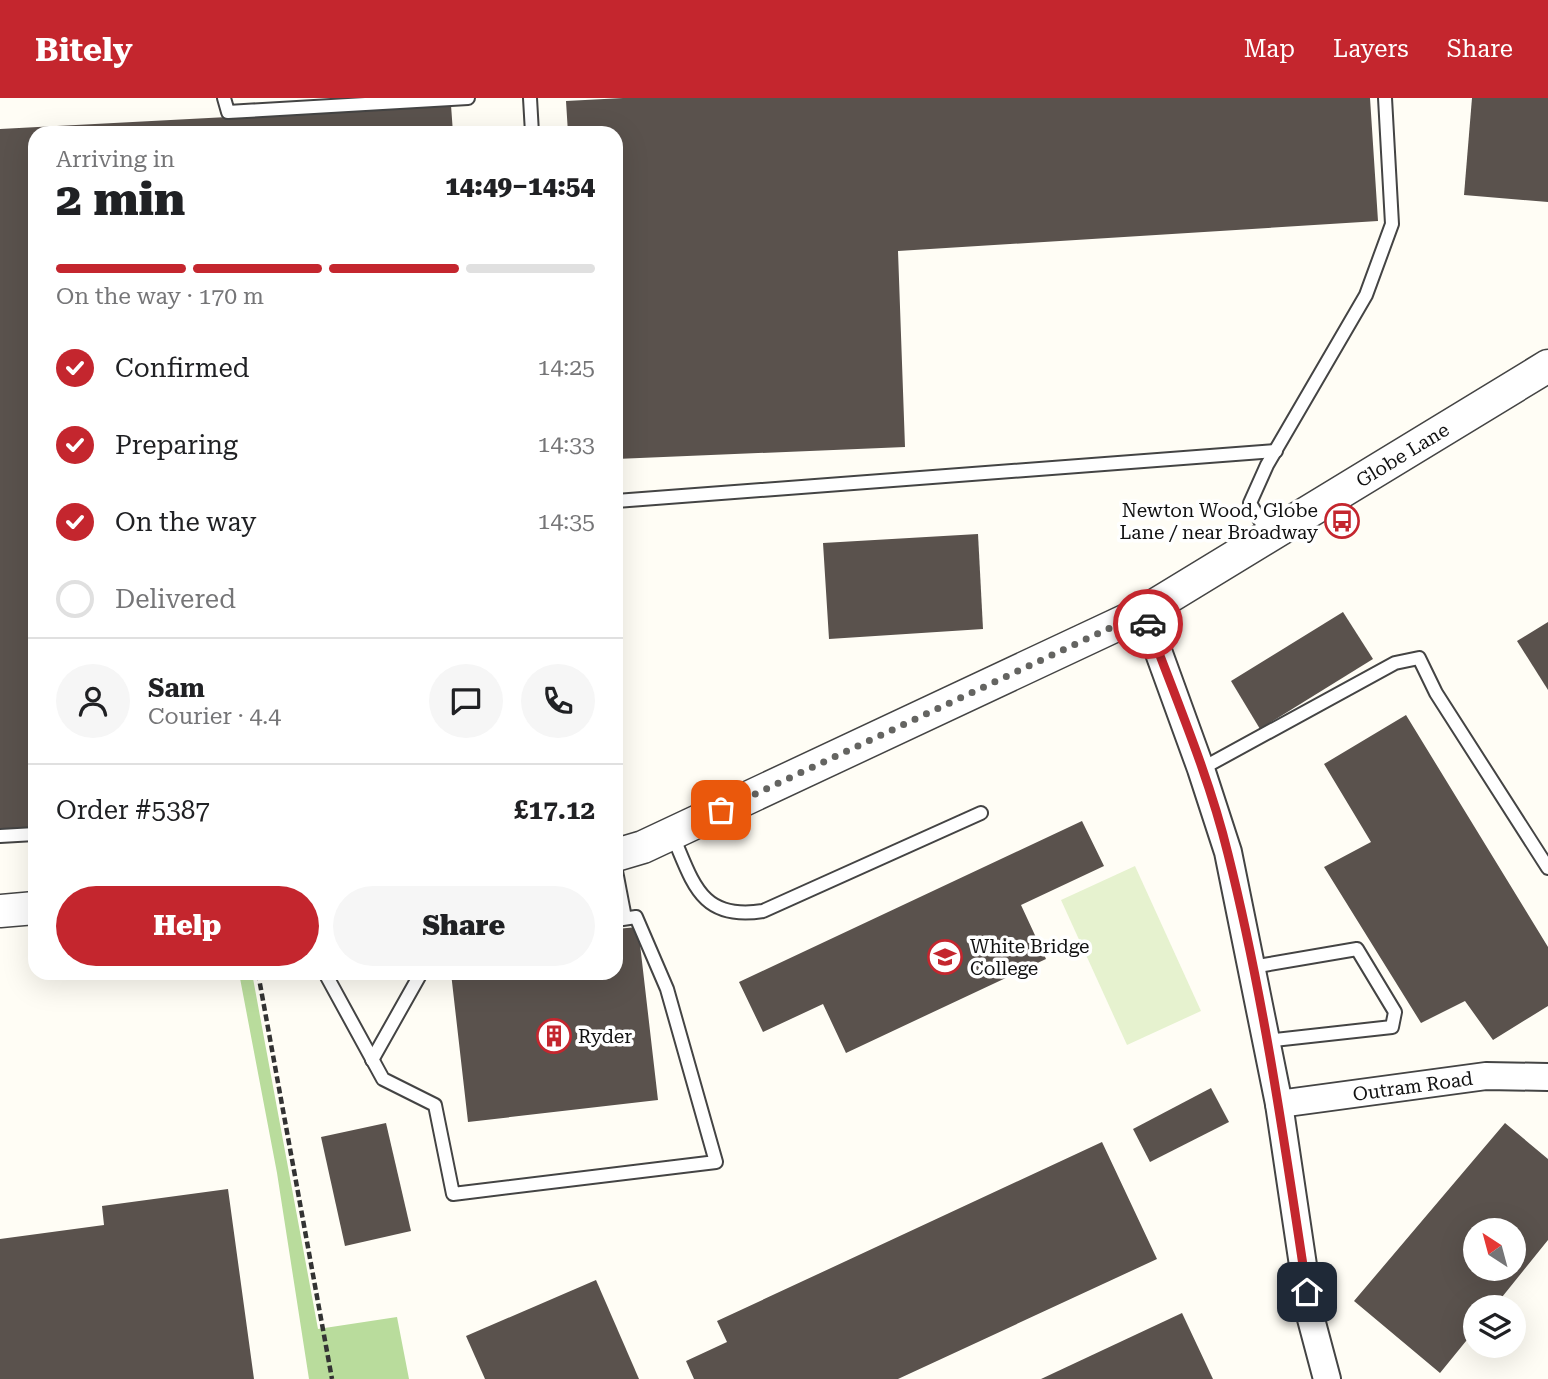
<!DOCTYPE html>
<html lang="en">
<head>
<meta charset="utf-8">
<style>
  :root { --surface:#fff; --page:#f6f6f6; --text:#202124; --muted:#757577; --line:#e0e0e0; --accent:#c4262e }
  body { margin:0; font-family:"Roboto Serif",serif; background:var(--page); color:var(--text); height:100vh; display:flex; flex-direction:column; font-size:26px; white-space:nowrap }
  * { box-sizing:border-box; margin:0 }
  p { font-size:23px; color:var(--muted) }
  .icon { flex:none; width:38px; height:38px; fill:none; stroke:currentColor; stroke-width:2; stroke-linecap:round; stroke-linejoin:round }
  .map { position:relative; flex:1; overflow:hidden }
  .side { position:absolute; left:28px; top:28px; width:595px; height:854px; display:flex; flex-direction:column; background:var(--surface); border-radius:21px; box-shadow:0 7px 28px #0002 }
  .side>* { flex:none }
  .needle { width:46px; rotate:324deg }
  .fabs { position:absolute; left:1463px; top:1120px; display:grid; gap:14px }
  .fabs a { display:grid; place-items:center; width:63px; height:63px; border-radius:50%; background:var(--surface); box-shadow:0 7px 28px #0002; font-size:35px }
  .pin { position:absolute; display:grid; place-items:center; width:60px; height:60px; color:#fff; margin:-30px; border-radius:14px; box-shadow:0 4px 10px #0006 }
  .courier { position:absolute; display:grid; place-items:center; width:70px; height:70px; margin:-35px; border:5px solid #c4262e; border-radius:50%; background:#fff; color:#222; box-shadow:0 2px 9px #0007 }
  .headline em { font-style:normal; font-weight:800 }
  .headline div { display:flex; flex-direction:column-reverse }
  .headline { display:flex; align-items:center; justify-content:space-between; height:119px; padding:0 28px }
  h1 { font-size:46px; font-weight:800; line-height:52px }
  .bar { display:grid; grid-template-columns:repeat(4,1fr); gap:10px 7px; align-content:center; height:84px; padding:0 28px }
  .bar i { height:9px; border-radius:5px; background:var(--line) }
  .bar .active { background:var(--accent) }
  .bar p { grid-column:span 4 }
  .line { display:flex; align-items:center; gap:18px; padding:0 28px; border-top:2px solid var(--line) }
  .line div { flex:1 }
  .round { display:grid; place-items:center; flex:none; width:74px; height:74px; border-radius:37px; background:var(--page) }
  ol { padding:0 28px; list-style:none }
  li { display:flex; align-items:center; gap:21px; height:77px }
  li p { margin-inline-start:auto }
  li .icon { padding:7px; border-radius:50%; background:var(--accent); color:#fff; stroke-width:4 }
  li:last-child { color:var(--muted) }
  li i { width:38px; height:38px; border:4px solid var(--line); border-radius:50% }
  .button { display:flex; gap:14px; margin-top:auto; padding:14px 28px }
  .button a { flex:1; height:80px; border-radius:42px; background:var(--accent); color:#fff; font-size:28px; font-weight:800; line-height:80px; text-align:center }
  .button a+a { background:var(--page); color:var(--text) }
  header { display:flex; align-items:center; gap:42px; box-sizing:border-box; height:98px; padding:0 35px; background:var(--accent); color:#fff }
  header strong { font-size:33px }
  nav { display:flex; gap:38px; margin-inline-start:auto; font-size:24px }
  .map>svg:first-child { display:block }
  .forest { fill:#b9dc9c }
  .pitch { fill:#e6f2cf }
  .building { fill:#5a524d; fill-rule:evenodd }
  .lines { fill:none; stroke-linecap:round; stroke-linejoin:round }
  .service-casing { stroke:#444; stroke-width:16 }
  .minor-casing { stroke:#444; stroke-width:30 }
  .tertiary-casing { stroke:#444; stroke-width:35 }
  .path { stroke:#333; stroke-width:4.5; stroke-dasharray:7 3.5; stroke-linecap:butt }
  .service { stroke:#fff; stroke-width:12 }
  .minor { stroke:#fff; stroke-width:26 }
  .tertiary { stroke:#fff; stroke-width:32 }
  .done { stroke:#646461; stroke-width:7; stroke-dasharray:0 12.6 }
  .route { stroke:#c4262e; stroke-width:9 }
  .labels { text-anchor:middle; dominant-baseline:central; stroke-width:7; stroke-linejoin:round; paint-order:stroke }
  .street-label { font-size:19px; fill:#111; stroke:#fff }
  .poi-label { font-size:19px; fill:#111; stroke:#fff; text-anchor:start }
</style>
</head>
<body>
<header>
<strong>Bitely</strong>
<nav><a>Map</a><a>Layers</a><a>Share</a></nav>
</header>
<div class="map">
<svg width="1548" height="1281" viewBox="0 0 1548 1281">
  <rect width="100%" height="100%" fill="#fffdf5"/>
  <polygon class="forest" points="239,875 252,875 318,1231 397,1219 409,1281 309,1281 277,1075"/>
  <polygon class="pitch" points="1135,768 1201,913 1127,947 1061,802"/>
  <g class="building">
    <polygon points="623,0 1370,0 1378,123 898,153 905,349 616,361 616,35 568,35 566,3"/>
    <polygon points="1472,0 1548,0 1548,104 1464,97"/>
    <polygon points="451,7 453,35 35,35 35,732 0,733 0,31"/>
    <polygon points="978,436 983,531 829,541 823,445"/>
    <polygon points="1343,514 1373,561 1260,631 1231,583"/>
    <polygon points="1548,524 1548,592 1517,543"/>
    <polygon points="1406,617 1548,849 1548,908 1493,942 1465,903 1421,925 1324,769 1371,744 1324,666"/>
    <polygon points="1082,723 1104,768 1021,807 1046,861 846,955 823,906 763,934 739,884"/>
    <polygon points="638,829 658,1002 468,1024 451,875 616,875 616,831"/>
    <polygon points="1211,990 1229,1024 1150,1064 1133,1031"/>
    <polygon points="386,1025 411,1133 345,1148 321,1039"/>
    <path d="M1505,1025L1548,1061V1142L1494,1209H1475V1232L1440,1275L1354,1203ZM1475,1132H1514V1171H1475Z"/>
    <polygon points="1102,1044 1157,1161 898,1281 694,1281 686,1263 727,1244 717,1223"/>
    <polygon points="228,1091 254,1281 0,1281 0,1141 104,1127 102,1108"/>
    <polygon points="596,1182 639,1281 485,1281 466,1238"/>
    <polygon points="1182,1215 1213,1281 1041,1281"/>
  </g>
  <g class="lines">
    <g class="service-casing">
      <g id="service">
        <polyline points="224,0 228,14 468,0"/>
        <polyline points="530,0 532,35"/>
        <polyline points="616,403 1276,353"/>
        <polyline points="1269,438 1250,405 1267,367 1366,197 1392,126 1385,0"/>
        <polyline points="1201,671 1395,565 1419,560 1436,595 1548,770"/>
        <path d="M672,736C693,784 700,823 763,813L981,715"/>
        <polyline points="0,738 35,736"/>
        <polyline points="616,773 625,820"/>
        <polyline points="1252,869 1357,851 1395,914 1392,929 1266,943"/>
        <polyline points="325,875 383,981 435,1007 453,1096 716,1064 667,891 636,819 616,822"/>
        <polyline points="372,962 421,875"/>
      </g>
    </g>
    <g class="minor-casing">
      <g id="minor">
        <polyline points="1144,514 1201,671 1228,754 1279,1006 1311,1221 1327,1281"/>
        <path id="s1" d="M1279,1006L1486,978L1548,979"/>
      </g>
    </g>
    <g class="tertiary-casing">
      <g id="tertiary">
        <path id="s2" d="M616,757L643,749L1144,514L1548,268"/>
        <polyline points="0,813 35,810"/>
      </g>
    </g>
    <polyline class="path" points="258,875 332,1281"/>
    <use href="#service" class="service"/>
    <use href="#minor" class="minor"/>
    <use href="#tertiary" class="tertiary"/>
  </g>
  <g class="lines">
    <polyline class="done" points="721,712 1144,514 1148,526"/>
    <path class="route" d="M1148,526C1176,601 1209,678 1228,756C1264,900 1285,1048 1307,1194"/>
  </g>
  <defs>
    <g id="bus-ring" transform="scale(1.75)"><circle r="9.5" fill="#fff" stroke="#c4262e" stroke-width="1.5"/><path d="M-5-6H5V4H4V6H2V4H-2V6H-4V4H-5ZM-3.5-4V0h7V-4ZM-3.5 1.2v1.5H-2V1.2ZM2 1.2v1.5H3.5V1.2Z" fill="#c4262e"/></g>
    <g id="school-ring" transform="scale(1.75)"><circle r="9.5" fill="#fff" stroke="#c4262e" stroke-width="1.5"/><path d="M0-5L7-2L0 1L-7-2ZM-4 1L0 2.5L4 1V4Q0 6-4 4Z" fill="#c4262e"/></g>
    <g id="building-ring" transform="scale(1.75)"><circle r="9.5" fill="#fff" stroke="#c4262e" stroke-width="1.5"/><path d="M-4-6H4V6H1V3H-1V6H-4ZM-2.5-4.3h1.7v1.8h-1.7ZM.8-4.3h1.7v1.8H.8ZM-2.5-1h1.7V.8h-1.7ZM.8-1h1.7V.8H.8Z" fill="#c4262e"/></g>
  </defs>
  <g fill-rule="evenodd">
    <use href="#bus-ring" x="1342" y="423"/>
    <use href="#school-ring" x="945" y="859"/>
    <use href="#building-ring" x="554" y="938"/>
  </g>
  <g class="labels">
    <g class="street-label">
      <text stroke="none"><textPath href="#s2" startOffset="884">Globe Lane</textPath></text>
      <text stroke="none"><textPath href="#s1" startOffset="135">Outram Road</textPath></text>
    </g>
    <g class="poi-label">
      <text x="1318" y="412" text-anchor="end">Newton Wood, Globe<tspan x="1318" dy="22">Lane / near Broadway</tspan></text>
      <text x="970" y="848">White Bridge<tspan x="970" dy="22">College</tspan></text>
      <text x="578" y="938">Ryder</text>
    </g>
  </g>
</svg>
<div class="fabs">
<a><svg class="needle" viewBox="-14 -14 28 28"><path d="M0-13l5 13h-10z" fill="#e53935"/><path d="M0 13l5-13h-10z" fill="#757577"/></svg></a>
<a><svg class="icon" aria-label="layers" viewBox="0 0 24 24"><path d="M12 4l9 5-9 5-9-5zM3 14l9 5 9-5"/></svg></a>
</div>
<div class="pin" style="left:721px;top:712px;background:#ea580c"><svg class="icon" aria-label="bag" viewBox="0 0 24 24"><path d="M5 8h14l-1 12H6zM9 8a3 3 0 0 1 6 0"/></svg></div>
<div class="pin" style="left:1307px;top:1194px;background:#1f2937"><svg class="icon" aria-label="home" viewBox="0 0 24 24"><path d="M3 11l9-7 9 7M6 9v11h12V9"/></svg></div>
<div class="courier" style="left:1148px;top:526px"><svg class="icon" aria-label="car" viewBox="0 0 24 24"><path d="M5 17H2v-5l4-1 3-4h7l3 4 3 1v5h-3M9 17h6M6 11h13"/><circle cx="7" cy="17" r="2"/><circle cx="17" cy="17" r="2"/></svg></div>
<section class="side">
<div class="headline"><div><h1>2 min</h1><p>Arriving in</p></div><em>14:49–14:54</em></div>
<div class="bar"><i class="active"></i><i class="active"></i><i class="active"></i><i></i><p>On the way · 170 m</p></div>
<ol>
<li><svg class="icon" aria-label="check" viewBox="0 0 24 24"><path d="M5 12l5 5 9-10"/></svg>Confirmed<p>14:25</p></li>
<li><svg class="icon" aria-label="check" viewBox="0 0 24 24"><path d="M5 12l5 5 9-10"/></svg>Preparing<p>14:33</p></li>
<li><svg class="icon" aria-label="check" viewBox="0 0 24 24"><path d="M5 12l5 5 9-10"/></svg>On the way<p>14:35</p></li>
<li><i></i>Delivered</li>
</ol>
<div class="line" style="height:126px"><a class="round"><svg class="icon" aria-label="person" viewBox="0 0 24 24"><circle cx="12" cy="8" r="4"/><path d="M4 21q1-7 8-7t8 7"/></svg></a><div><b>Sam</b><p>Courier · 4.4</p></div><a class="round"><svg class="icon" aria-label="chat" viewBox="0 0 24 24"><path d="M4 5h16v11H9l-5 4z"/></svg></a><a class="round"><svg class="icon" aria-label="phone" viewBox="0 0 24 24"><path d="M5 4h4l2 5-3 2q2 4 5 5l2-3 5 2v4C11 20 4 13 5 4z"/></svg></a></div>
<div class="line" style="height:91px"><div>Order #5387</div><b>£17.12</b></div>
<div class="button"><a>Help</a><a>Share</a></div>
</section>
</div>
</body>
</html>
